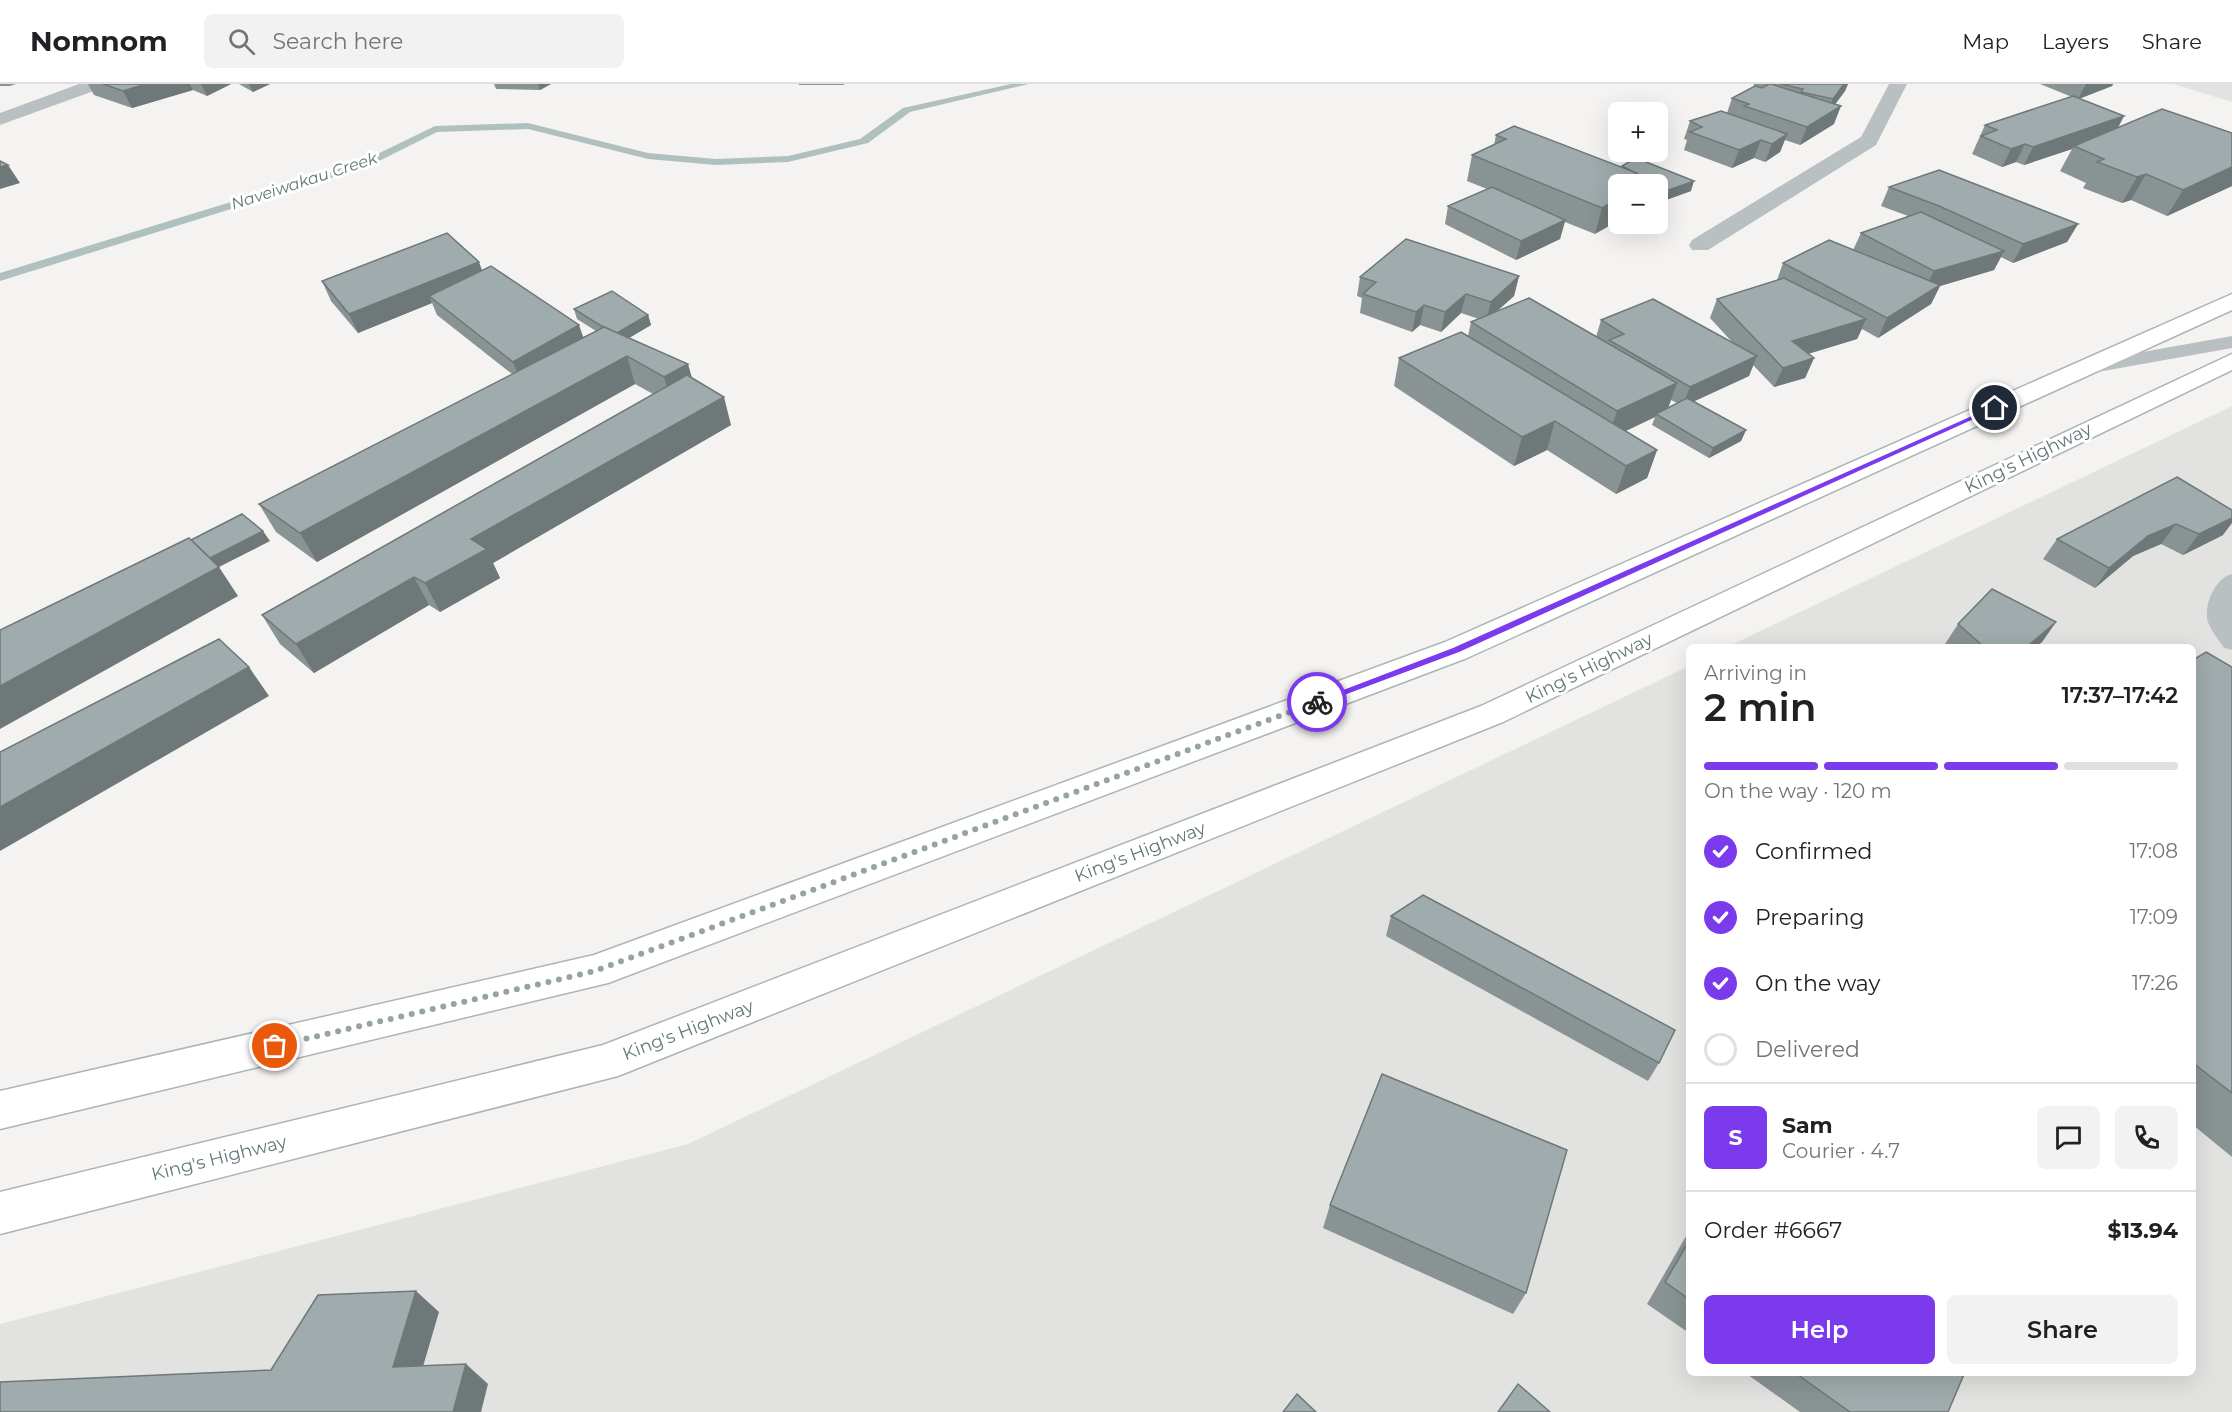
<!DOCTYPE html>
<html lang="en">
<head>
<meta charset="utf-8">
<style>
  :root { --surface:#fff; --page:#f2f2f2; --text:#202124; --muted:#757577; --line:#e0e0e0; --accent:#7c3aed }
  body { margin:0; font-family:Montserrat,sans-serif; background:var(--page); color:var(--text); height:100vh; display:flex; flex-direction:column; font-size:22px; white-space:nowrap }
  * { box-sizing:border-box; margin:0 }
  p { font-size:20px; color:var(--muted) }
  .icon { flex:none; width:33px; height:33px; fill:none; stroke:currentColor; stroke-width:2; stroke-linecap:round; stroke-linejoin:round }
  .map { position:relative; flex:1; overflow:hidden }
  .drawer { position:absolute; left:1686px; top:560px; width:510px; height:732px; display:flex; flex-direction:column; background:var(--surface); border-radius:9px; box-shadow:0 6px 24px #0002 }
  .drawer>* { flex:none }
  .controls { position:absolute; left:1608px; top:18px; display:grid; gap:12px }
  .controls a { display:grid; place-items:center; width:60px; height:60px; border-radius:9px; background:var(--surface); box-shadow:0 6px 24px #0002; font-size:30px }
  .pin { position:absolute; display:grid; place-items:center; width:51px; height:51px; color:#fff; margin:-26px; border:3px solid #fff; border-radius:50%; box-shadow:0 2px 6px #0007 }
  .courier { position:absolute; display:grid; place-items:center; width:60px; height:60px; margin:-30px; border:4px solid #7c3aed; border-radius:50%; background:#fff; color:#222; box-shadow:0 2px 8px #0007 }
  .headline em { font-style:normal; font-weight:600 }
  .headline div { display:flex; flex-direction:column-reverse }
  .headline { display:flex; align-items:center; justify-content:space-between; height:102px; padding:0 18px }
  h1 { font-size:39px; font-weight:600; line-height:45px }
  .bar { display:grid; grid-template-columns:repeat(4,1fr); gap:9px 6px; align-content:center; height:72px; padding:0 18px }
  .bar i { height:8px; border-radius:4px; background:var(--line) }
  .bar .active { background:var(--accent) }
  .bar p { grid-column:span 4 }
  .line { display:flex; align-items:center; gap:15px; padding:0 18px; border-top:2px solid var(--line) }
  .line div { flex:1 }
  .round { display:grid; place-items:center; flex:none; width:63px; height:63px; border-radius:9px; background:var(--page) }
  ol { padding:0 18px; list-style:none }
  li { display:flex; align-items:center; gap:18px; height:66px }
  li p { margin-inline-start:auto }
  li .icon { padding:6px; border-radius:50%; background:var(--accent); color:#fff; stroke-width:4 }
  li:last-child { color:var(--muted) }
  li i { width:33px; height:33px; border:3px solid var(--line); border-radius:50% }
  .button { display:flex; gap:12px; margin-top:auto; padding:12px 18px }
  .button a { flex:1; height:69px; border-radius:9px; background:var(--accent); color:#fff; font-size:24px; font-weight:600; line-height:69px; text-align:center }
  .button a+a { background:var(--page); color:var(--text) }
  header { display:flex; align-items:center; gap:36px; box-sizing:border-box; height:84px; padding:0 30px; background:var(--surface); border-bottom:2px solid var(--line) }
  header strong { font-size:28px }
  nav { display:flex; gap:33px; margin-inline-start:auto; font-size:21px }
  .search { width:420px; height:54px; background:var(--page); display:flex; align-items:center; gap:15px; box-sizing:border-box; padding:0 21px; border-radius:9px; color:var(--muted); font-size:22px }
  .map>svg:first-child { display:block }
  .built { fill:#e2e3e1 }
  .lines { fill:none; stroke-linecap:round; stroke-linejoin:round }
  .stream { fill:#afc0be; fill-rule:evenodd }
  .trunk-casing { stroke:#adb4b4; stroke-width:3 }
  .service { fill:#b9c0c1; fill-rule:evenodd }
  .minor { fill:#b9c0c1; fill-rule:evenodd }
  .trunk { fill:#fff; fill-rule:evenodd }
  .wall { fill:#899394; fill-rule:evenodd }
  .shaded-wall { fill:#6f7878 }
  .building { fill:#9fabac; stroke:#6f7878; stroke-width:1.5 }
  .route { fill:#7c3aed }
  .done { stroke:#95a3a4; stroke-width:6; stroke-dasharray:0 10.8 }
  .labels { text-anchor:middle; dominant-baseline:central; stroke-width:6; stroke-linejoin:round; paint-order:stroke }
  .far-water-label { font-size:16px; font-style:italic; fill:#5d7673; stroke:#fff }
  .street-label { font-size:18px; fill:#62787a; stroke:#fff }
</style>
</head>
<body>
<header>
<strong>Nomnom</strong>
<div class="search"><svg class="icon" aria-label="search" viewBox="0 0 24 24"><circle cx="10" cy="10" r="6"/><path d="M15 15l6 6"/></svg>Search here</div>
<nav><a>Map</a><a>Layers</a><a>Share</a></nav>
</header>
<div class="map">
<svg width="2232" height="1328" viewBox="0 0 2232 1328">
  <rect width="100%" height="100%" fill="#f4f3f1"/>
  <g class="built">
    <polygon points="2173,0 2232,0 2232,18"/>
    <polygon points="2232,322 2232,1328 0,1328 0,1240 688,1060 1689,582 1689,1288 2193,1288 2193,562 1729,562"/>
  </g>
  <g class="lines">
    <polygon class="stream" points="1011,0 1029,0 910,28 868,59 788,78 716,81 648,75 528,45 437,48 369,82 0,197 0,189 361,78 435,42 528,39 648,69 716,75 788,72 860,55 903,24"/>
    <g class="trunk-casing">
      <g id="trunk">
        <polygon points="2232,210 2232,226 1467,574 608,899 0,1045 0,1007 594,871 1445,558"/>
        <polygon points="2232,270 2232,286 1503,638 618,992 0,1150 0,1108 603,961 1481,622"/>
      </g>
    </g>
    <g class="service">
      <polygon points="2232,252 2232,264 2081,291 2072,285 2081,279"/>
      <path d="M2232,490V566L2224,564C2219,556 2211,547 2208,538C2203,522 2215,494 2232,490Z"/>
    </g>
    <g class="minor">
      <polygon points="79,0 105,0 102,4 0,41 0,29"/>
      <polygon points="1889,0 1907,0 1876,61 1708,166 1692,166 1689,161 1692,156 1861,53"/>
    </g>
    <use href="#trunk" class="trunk"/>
  </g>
  <g class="wall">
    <polygon points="0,0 16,0 10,2 0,2"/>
    <polygon points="88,0 231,0 207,12 193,6 132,24 94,11"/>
    <polygon points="239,0 270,0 253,8"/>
    <polygon points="494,0 551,0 540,6 496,5"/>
    <rect x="799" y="0" width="45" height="1"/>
    <polygon points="1754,0 1848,0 1845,7 1835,20 1834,40 1800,61 1785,56 1780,68 1765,78 1754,74 1732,84 1684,66 1687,56 1684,55 1690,37 1727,29 1732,14 1753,3"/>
    <polygon points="2040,0 2113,0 2112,2 2079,15 2124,32 2118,44 2232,49 2232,102 2167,132 2131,116 2122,119 2083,104 2086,99 2060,87 2072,65 2024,81 2016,78 2002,83 1972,70 1985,41 2072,13"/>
    <polygon points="1496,51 1622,84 1622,82 1691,107 1666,116 1658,111 1658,100 1618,100 1595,150 1565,138 1560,155 1516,176 1445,140 1448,122 1487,105 1467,97 1472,71 1494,61"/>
    <path d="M1889,103L2078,140L2067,158L2013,179L2001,173L1994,186L1940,202L1931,220L1878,254L1862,245L1857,255L1808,270L1814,274L1805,294L1774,303L1753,281L1749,292L1694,317L1746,346L1741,357L1709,374L1652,341L1655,333L1626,347L1657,366L1647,394L1616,410L1547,366L1514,382L1394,302L1399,274L1468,252L1471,238L1479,235L1461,229L1441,248L1420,241L1412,248L1360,229L1362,214L1357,212L1360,193L1519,192L1514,212L1497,227L1596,253L1601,236L1733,259L1710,234L1717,215L1777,196L1783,179L1853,166L1861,149L1908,132L1881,122ZM1671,316L1677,319L1668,324Z"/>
    <polygon points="482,186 583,253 596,247 577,235 574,225 648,231 651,241 629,254 692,294 731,341 493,479 500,494 440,528 429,521 314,589 280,560 262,531 653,310 635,300 317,478 276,448 259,420 512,290 437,231 432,219 358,249 331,217 322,197"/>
    <polygon points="2177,393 2223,451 2183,471 2161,460 2133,472 2095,504 2043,475 2057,455"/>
    <polygon points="2056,538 2042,558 2037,562 1947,562 1945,560 1958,540"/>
    <polygon points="2193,576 2232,583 2232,1073 2193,1041"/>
    <polygon points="1391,832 1659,979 1648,997 1386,852"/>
    <polygon points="1330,1121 1526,1209 1513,1230 1323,1144"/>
    <polygon points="1689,1147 1689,1249 1647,1220"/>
    <polygon points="1744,1288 1965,1288 1948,1328 1800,1328"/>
  </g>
  <g class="shaded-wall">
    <polygon points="146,0 190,0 193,6 132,24 123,7"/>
    <polygon points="201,0 231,0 207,12"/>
    <polygon points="249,0 270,0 253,8"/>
    <polygon points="538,0 551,0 540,6"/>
    <polygon points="1844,0 1848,0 1845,7 1828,30 1841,22 1834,40 1800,61 1807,43 1827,31 1833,15"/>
    <polygon points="2086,0 2113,0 2112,2 2078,15"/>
    <polygon points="2124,32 2114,50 2074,62 2072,65 2024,81 2033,63"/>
    <polygon points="1787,50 1780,68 1765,78 1772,60"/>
    <polygon points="1761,56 1754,74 1732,84 1739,66"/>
    <polygon points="2025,60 2016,78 2002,83 2011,65"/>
    <polygon points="8,81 20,99 0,105 0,83"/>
    <polygon points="2232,83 2232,102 2167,132 2183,106"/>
    <polygon points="1637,89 1634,100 1626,95"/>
    <polygon points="2146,90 2131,116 2122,119 2137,93"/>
    <polygon points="1694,97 1691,107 1666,116 1669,106"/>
    <polygon points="1618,115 1618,137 1595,150 1602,124"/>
    <polygon points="1565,136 1560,155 1516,176 1521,157"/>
    <polygon points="2078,140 2067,158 2013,179 2023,160"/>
    <polygon points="2004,167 1994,186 1940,202 1931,220 1878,254 1887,234 1924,206 1934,187"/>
    <polygon points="479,178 486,197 429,212 432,219 358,249 349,230"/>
    <polygon points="1519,192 1514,212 1486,237 1491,218"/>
    <polygon points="1466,210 1461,229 1441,248 1445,228"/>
    <polygon points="1424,221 1420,241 1412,248 1416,228"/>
    <polygon points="648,231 651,241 617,261 614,250"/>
    <polygon points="1866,235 1857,255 1784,277 1792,257"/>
    <polygon points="579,241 586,261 521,297 513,278"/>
    <polygon points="627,272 635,300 317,478 300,449"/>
    <polygon points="1757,272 1749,292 1682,323 1690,303"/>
    <polygon points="1814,274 1805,294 1774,303 1783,284"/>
    <polygon points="688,280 696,308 672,321 664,293"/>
    <polygon points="1677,299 1667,327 1656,330 1655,333 1608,355 1617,327"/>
    <polygon points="724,313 731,341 493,479 500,494 440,528 425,499 471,455"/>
    <polygon points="1555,337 1547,366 1514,382 1522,353"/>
    <polygon points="1746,346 1741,357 1709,374 1713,364"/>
    <polygon points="1657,366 1647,394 1616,410 1626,382"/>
    <polygon points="2232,434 2232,439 2223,451 2183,471 2199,450"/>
    <polygon points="2176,440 2161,460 2133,472 2095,504 2109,484 2148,452"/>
    <polygon points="263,447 270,457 217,484 210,474"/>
    <polygon points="219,483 238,512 0,645 0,602"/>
    <polygon points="414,493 429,521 314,589 296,560"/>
    <polygon points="2056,538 2042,558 2037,562 2028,562"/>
    <polygon points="249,583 269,612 0,767 0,723"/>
    <polygon points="416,1207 439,1228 417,1303 393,1283"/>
    <polygon points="466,1280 488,1300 481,1328 453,1328"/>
  </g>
  <g class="building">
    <polygon points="103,0 146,0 123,7"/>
    <polygon points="1769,0 1771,0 1841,22 1807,43 1744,22 1749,20 1732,14 1755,2 1762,4"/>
    <polygon points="1780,0 1844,0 1833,15 1801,8 1803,5"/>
    <polygon points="2073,12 2124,32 2033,63 2025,60 2011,65 1981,52 1997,46 1985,41"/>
    <polygon points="2162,25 2232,49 2232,83 2183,106 2146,90 2137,93 2097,78 2104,75 2074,62"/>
    <polygon points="1721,27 1787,50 1772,60 1761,56 1739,66 1690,48 1702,43 1690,37"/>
    <polygon points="1514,42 1637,89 1626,95 1640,100 1618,100 1618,115 1602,124 1472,71 1506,55 1496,51"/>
    <polygon points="1636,74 1694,97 1669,106 1622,82"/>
    <polygon points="0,77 8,81 0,83"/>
    <polygon points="1939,86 2078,140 2023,160 1939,122 1889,103"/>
    <polygon points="1492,103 1565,136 1521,157 1448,122"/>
    <polygon points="1921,128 2004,167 1934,187 1861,149"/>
    <polygon points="447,149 479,178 349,230 322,197"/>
    <polygon points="1406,155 1519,192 1491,218 1466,210 1445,228 1424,221 1416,228 1363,210 1376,198 1360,193"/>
    <polygon points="1829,156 1940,201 1887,234 1783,179"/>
    <polygon points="491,182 579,241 513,278 429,212"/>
    <polygon points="1784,194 1866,235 1792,257 1814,274 1783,284 1717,215"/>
    <polygon points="612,207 648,231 617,249 604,243 603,243 574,225"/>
    <polygon points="1529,214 1677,299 1617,327 1471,238"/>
    <polygon points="1653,215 1757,272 1690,303 1609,256 1624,250 1601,236"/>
    <polygon points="604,243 688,280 664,293 627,272 300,449 259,420"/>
    <polygon points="1461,248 1657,366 1626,382 1555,337 1522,353 1399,274"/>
    <polygon points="687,291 724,313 471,455 487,465 425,499 414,493 296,560 262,531"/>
    <polygon points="1687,314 1746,346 1713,364 1656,330"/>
    <polygon points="2177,393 2232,426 2232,434 2199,450 2176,440 2148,452 2109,484 2057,455"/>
    <polygon points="242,430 263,447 210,474 191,456"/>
    <polygon points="189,454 219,483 0,602 0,546"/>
    <polygon points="1992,505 2056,538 2028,562 1983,562 1958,540"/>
    <polygon points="219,555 249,583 0,723 0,668"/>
    <polygon points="2206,568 2232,583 2232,1009 2193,979 2193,576"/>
    <polygon points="1423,811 1675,946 1659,979 1391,832"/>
    <polygon points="1382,990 1567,1066 1526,1209 1330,1121"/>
    <polygon points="1689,1157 1689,1215 1665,1198"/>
    <polygon points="416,1207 393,1283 466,1280 453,1328 0,1328 0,1298 271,1286 318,1211"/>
    <polygon points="1794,1288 1965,1288 1948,1328 1850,1328"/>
    <polygon points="1518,1300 1550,1328 1498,1328"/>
    <polygon points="1297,1310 1316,1328 1283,1328"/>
  </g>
  <polygon class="route" points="1992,323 1998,324 1459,568 1320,620 1312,618 1453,564"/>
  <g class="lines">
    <polyline class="done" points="275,962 595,887 1317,618"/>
  </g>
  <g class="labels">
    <g class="far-water-label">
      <text transform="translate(304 97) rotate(-18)">Naveiwakau Creek</text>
    </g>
    <g class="street-label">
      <text transform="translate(2028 374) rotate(-26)">King's Highway</text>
      <text transform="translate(1589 584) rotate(-26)">King's Highway</text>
      <text transform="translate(1140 768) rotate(-21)">King's Highway</text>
      <text transform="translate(688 946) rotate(-21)">King's Highway</text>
      <text transform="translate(219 1074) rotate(-14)">King's Highway</text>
    </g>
  </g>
</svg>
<div class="controls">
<a>+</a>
<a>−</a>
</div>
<div class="pin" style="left:275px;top:962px;background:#ea580c"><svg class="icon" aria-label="bag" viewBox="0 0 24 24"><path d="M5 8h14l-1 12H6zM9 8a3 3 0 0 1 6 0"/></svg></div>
<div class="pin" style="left:1995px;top:324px;background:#1f2937"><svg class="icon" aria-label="home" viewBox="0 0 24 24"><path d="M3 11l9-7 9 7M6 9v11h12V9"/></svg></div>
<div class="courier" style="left:1317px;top:618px"><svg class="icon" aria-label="bike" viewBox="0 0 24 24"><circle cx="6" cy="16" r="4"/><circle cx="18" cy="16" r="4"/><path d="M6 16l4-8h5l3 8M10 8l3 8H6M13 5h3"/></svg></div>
<section class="drawer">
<div class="headline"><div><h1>2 min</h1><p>Arriving in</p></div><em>17:37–17:42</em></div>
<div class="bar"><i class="active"></i><i class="active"></i><i class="active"></i><i></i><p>On the way · 120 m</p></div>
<ol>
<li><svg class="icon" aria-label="check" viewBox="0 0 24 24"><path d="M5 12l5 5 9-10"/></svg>Confirmed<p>17:08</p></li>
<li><svg class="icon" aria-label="check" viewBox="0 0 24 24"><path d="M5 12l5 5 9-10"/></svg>Preparing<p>17:09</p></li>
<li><svg class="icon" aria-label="check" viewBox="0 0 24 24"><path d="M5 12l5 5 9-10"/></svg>On the way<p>17:26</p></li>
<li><i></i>Delivered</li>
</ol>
<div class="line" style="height:108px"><b class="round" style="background:var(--accent);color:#fff">S</b><div><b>Sam</b><p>Courier · 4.7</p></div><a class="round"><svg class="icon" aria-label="chat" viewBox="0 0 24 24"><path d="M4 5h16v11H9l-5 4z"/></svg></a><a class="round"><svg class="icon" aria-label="phone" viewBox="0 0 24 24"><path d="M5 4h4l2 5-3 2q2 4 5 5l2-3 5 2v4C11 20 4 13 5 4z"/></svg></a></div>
<div class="line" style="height:78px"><div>Order #6667</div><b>$13.94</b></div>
<div class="button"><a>Help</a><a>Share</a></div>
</section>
</div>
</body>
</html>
